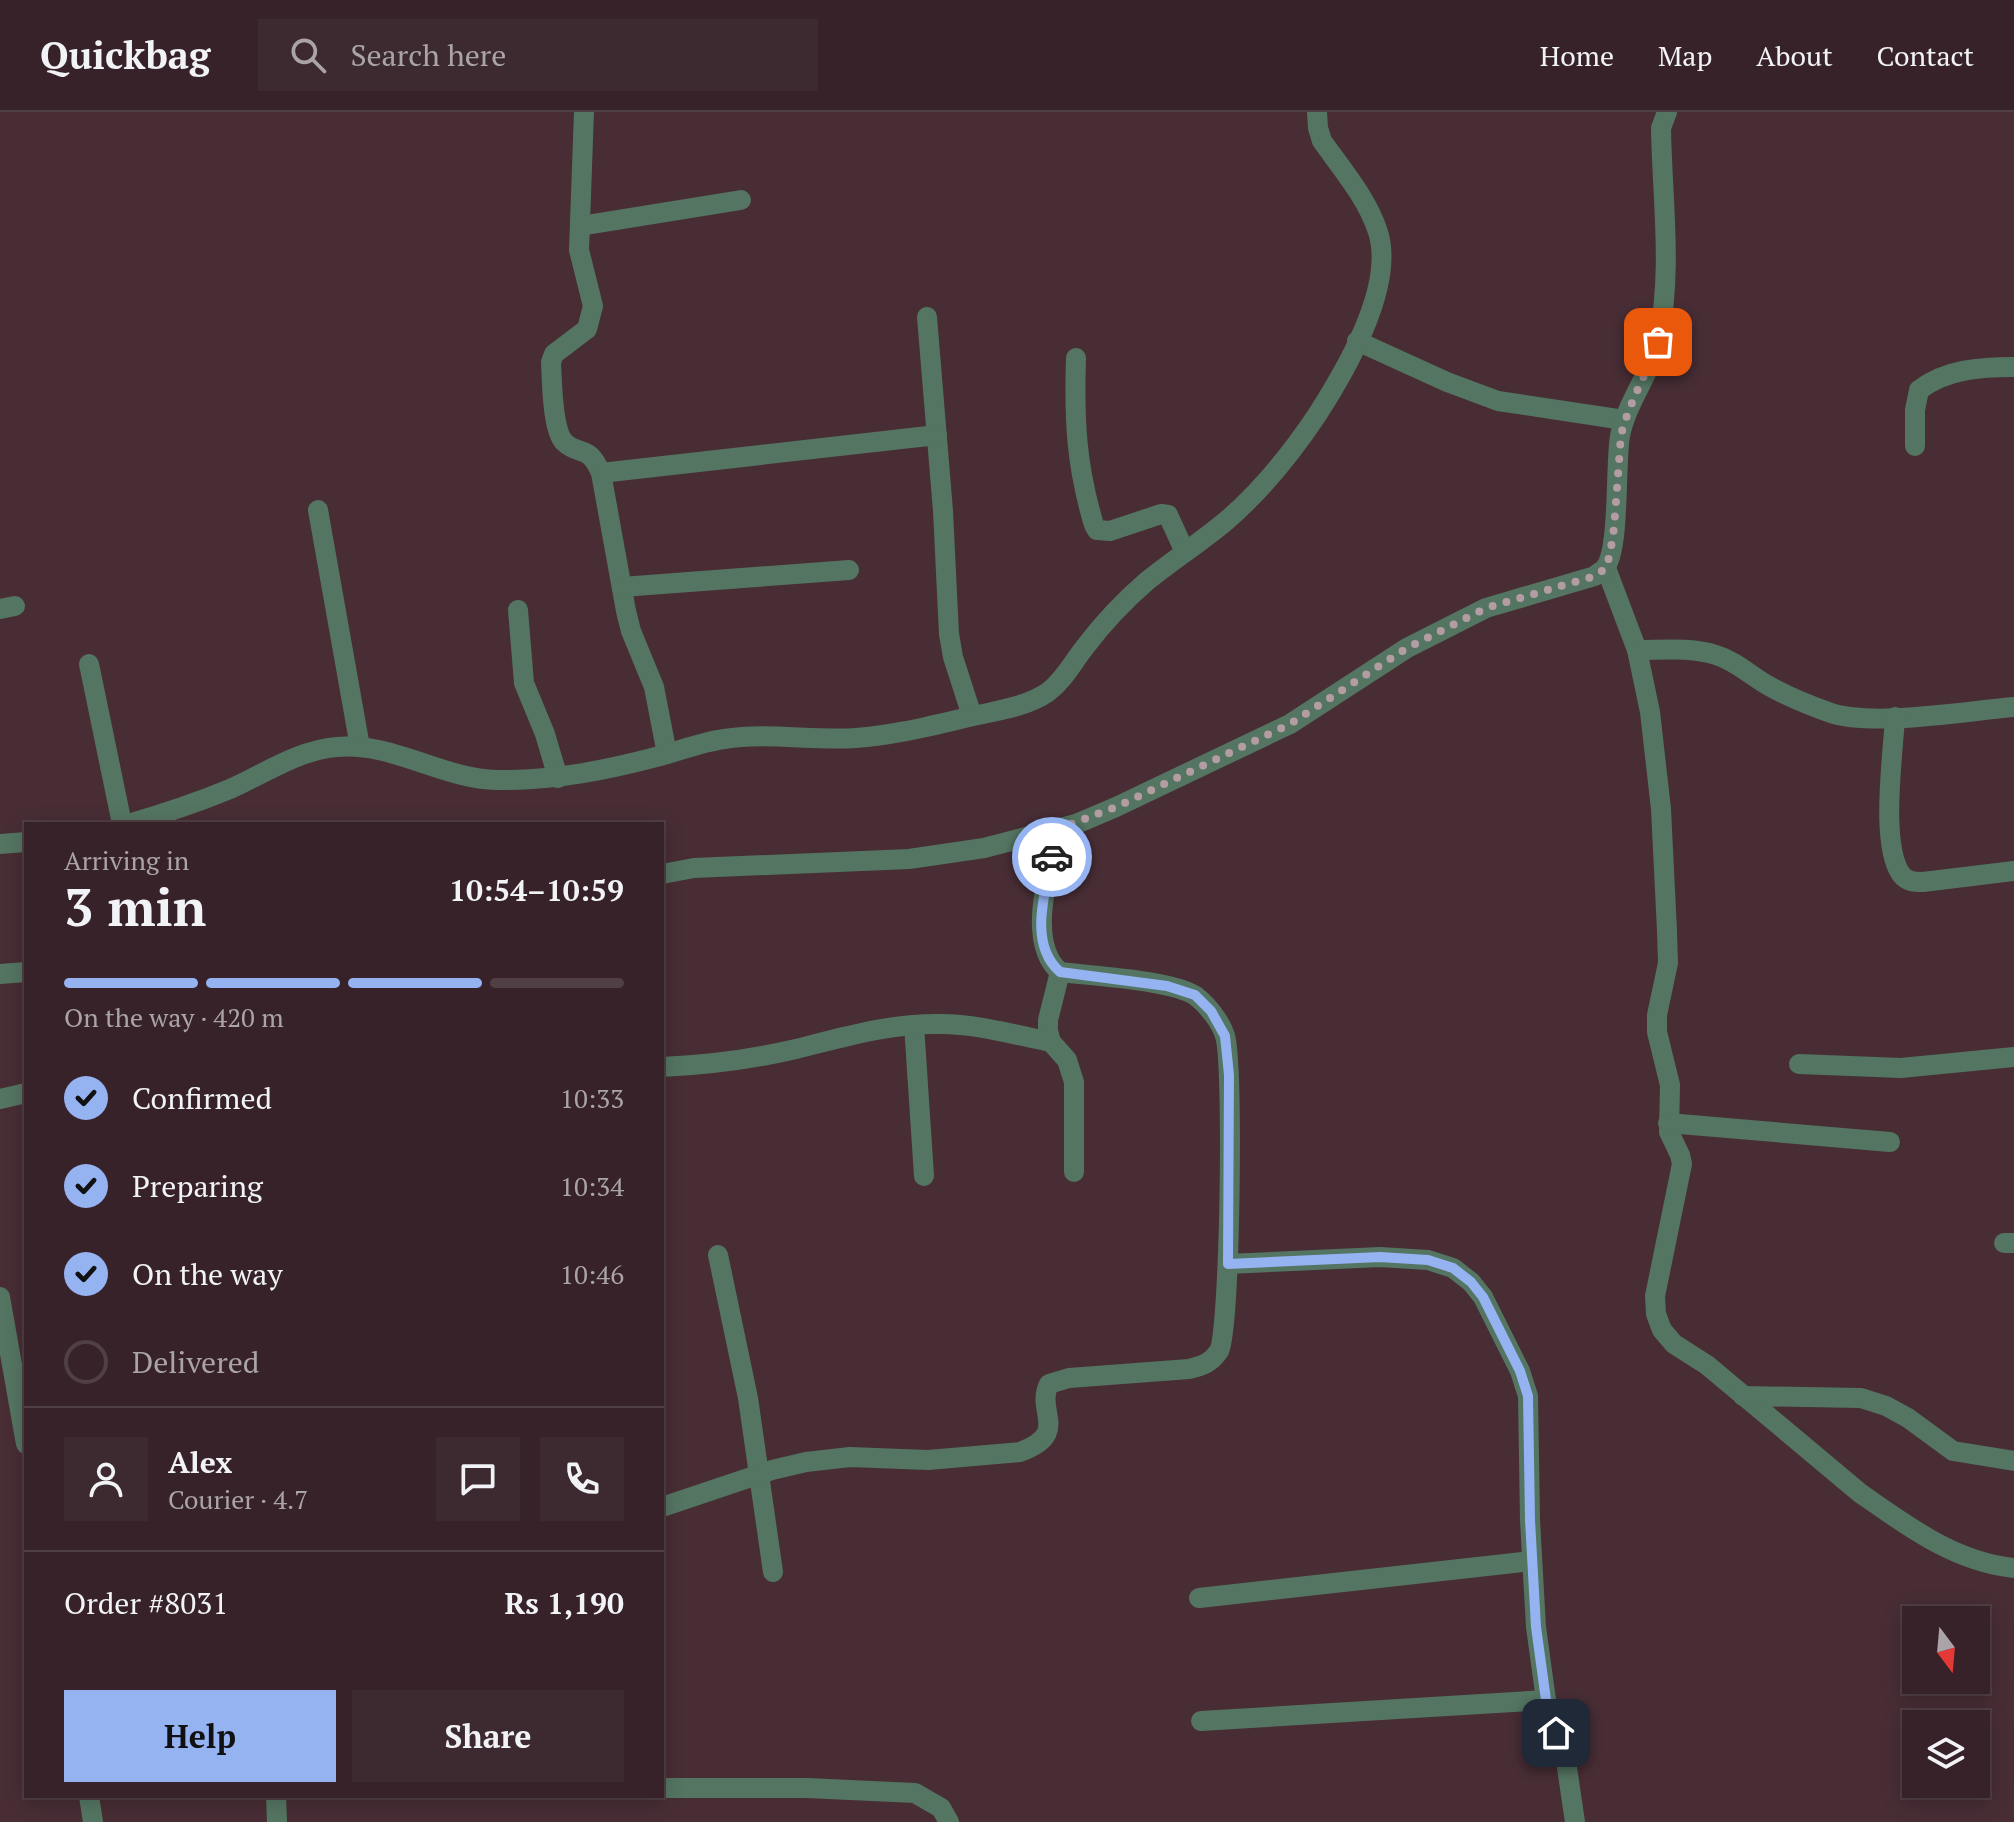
<!DOCTYPE html>
<html lang="en">
<head>
<meta charset="utf-8">
<style>
  :root { --surface:#362228; --page:#3d2a30; --text:#f1f3f6; --muted:#aaa4a8; --line:#503f45; --accent:#95b2f1 }
  body { margin:0; font-family:"PT Serif",serif; background:var(--page); color:var(--text); height:100vh; display:flex; flex-direction:column; font-size:30px; white-space:nowrap }
  * { box-sizing:border-box; margin:0 }
  p { font-size:26px; color:var(--muted) }
  .icon { flex:none; width:44px; height:44px; fill:none; stroke:currentColor; stroke-width:2; stroke-linecap:round; stroke-linejoin:round }
  .map { position:relative; flex:1; overflow:hidden }
  .details { position:absolute; left:24px; top:710px; width:640px; height:976px; display:flex; flex-direction:column; background:var(--surface); border-radius:0px; box-shadow:0 4px 20px #0003,0 0 0 2px var(--line) }
  .details>* { flex:none }
  .needle { width:52px; rotate:164deg }
  .controls { position:absolute; left:1902px; top:1494px; display:grid; gap:16px }
  .controls a { display:grid; place-items:center; width:88px; height:88px; border-radius:0px; background:var(--surface); box-shadow:0 4px 20px #0003,0 0 0 2px var(--line); font-size:40px }
  .pin { position:absolute; display:grid; place-items:center; width:68px; height:68px; color:#fff; margin:-34px; border-radius:16px; box-shadow:0 4px 12px #0006 }
  .courier { position:absolute; display:grid; place-items:center; width:80px; height:80px; margin:-40px; border:6px solid #95b2f1; border-radius:50%; background:#fff; color:#222; box-shadow:0 2px 10px #0007 }
  .overview em { font-style:normal; font-weight:700 }
  .overview div { display:flex; flex-direction:column-reverse }
  .overview { display:flex; align-items:center; justify-content:space-between; height:136px; padding:0 40px }
  h1 { font-size:52px; font-weight:700; line-height:60px }
  .bar { display:grid; grid-template-columns:repeat(4,1fr); gap:12px 8px; align-content:center; height:96px; padding:0 40px }
  .bar i { height:10px; border-radius:6px; background:var(--line) }
  .bar .active { background:var(--accent) }
  .bar p { grid-column:span 4 }
  .line { display:flex; align-items:center; gap:20px; padding:0 40px; border-top:2px solid var(--line) }
  .line div { flex:1 }
  .round { display:grid; place-items:center; flex:none; width:84px; height:84px; border-radius:0px; background:var(--page) }
  ol { padding:0 40px; list-style:none }
  li { display:flex; align-items:center; gap:24px; height:88px }
  li p { margin-inline-start:auto }
  li .icon { padding:8px; border-radius:50%; background:var(--accent); color:#111; stroke-width:4 }
  li:last-child { color:var(--muted) }
  li i { width:44px; height:44px; border:4px solid var(--line); border-radius:50% }
  .primary-button { display:flex; gap:16px; margin-top:auto; padding:16px 40px }
  .primary-button a { flex:1; height:92px; border-radius:0px; background:var(--accent); color:#111; font-size:32px; font-weight:700; line-height:92px; text-align:center }
  .primary-button a+a { background:var(--page); color:var(--text) }
  header { display:flex; align-items:center; gap:48px; box-sizing:border-box; height:112px; padding:0 40px; background:var(--surface); border-bottom:2px solid var(--line) }
  header strong { font-size:38px }
  nav { display:flex; gap:44px; margin-inline-start:auto; font-size:28px }
  .search { width:560px; height:72px; background:var(--page); display:flex; align-items:center; gap:20px; box-sizing:border-box; padding:0 28px; border-radius:0px; color:var(--muted); font-size:30px }
  .map>svg:first-child { display:block }
  .lines { fill:none; stroke-linecap:round; stroke-linejoin:round }
  .minor { stroke:#547561; stroke-width:20 }
  .done { stroke:#b39da3; stroke-width:8; stroke-dasharray:0 14.4 }
  .route { stroke:#95b2f1; stroke-width:10 }
</style>
</head>
<body>
<header>
<strong>Quickbag</strong>
<div class="search"><svg class="icon" aria-label="search" viewBox="0 0 24 24"><circle cx="10" cy="10" r="6"/><path d="M15 15l6 6"/></svg>Search here</div>
<nav><a>Home</a><a>Map</a><a>About</a><a>Contact</a></nav>
</header>
<div class="map">
<svg width="2014" height="1710" viewBox="0 0 2014 1710">
  <rect width="100%" height="100%" fill="#482d35"/>
  <g class="lines">
    <g class="minor">
      <path d="M584,0L579,138L593,194L587,217L554,242L551,250C552,268 552,317 564,330C580,345 588,331 601,361L626,499L631,519L654,575L667,642"/>
      <polyline points="580,114 741,88"/>
      <polyline points="927,205 943,399 949,522 953,545 972,604"/>
      <polyline points="1357,229 1447,270 1498,289 1624,308"/>
      <path d="M1076,246C1074,307 1076,353 1094,413L1097,418L1110,419L1161,402L1168,403L1185,440"/>
      <path d="M1915,334V298L1919,278C1946,257 1981,255 2014,255"/>
      <polyline points="601,361 937,323"/>
      <polyline points="318,398 360,635"/>
      <path d="M1606,456L1637,538L1650,600L1661,697L1667,819L1668,851L1657,903V920L1670,973L1669,1020L1680,1043L1682,1052L1655,1184L1656,1202L1662,1218L1674,1232L1707,1253L1860,1381C1907,1414 1955,1450 2014,1456"/>
      <polyline points="622,475 849,458"/>
      <polyline points="0,497 15,494"/>
      <polyline points="518,498 524,571 545,622 558,666"/>
      <path d="M1637,538C1663,538 1691,535 1716,543C1736,549 1751,564 1769,574C1787,584 1811,594 1831,601C1874,615 1966,599 2014,595"/>
      <polyline points="89,552 122,712"/>
      <path d="M1895,605C1893,643 1880,732 1901,762C1907,770 1914,770 1923,770L2014,759"/>
      <path d="M128,712C163,702 196,691 230,677C264,662 298,638 337,635C393,630 442,667 497,668C553,669 607,658 660,644C682,638 702,630 724,627C768,620 812,629 856,626C898,623 937,612 978,603C1001,598 1028,594 1048,580C1064,568 1073,550 1085,535C1103,511 1124,489 1147,469C1173,448 1201,430 1226,409C1262,378 1291,342 1317,303C1346,258 1395,174 1378,120C1367,86 1342,57 1322,29L1318,16L1317,0"/>
      <polyline points="0,732 26,730"/>
      <path d="M662,762L694,756L909,747L984,736L1076,712L1116,695L1290,612L1407,536L1486,496L1595,464C1598,461 1602,459 1605,456C1620,437 1615,353 1620,324C1626,291 1651,262 1658,228C1673,161 1662,85 1661,16L1667,0"/>
      <polyline points="1060,860 1048,908 1048,919 1051,930 1067,948 1074,970 1074,1060"/>
      <polyline points="0,862 26,860"/>
      <polyline points="914,913 924,1064"/>
      <polyline points="1799,952 1901,956 2014,945"/>
      <path d="M662,955C706,953 753,947 796,937C844,925 891,911 941,912C978,912 1015,923 1051,930"/>
      <polyline points="0,987 26,981"/>
      <polyline points="1668,1011 1890,1030"/>
      <polyline points="2004,1131 2014,1131"/>
      <polyline points="718,1143 748,1286 773,1460"/>
      <polyline points="1228,1152 1380,1145 1428,1148 1453,1156 1471,1170 1483,1185 1520,1259 1528,1284 1530,1408 1536,1515 1546,1588 1566,1649 1575,1710"/>
      <polyline points="0,1185 26,1332"/>
      <polyline points="1743,1284 1861,1286 1886,1294 1908,1306 1953,1339 2014,1349"/>
      <path d="M662,1395L772,1358L806,1350L850,1345L928,1348L1020,1340C1071,1321 1035,1300 1049,1272L1069,1266L1189,1257C1202,1254 1211,1251 1219,1239C1230,1219 1234,951 1225,924C1221,910 1208,894 1197,885C1175,868 1091,864 1060,860C1025,830 1050,757 1058,717"/>
      <polyline points="1199,1486 1532,1449"/>
      <polyline points="1201,1609 1546,1588"/>
      <polyline points="662,1676 807,1676 915,1681 941,1696 949,1710"/>
      <polyline points="89,1684 93,1710"/>
      <polyline points="276,1684 277,1710"/>
    </g>
  </g>
  <g class="lines">
    <path class="done" d="M1052,745L1058,717L1116,695L1290,612L1407,536L1486,496L1595,464L1606,456L1610,442L1614,416L1621,323C1629,291 1647,261 1658,230"/>
    <path class="route" d="M1052,745C1045,781 1028,832 1060,860L1167,874L1195,883L1211,899L1225,924L1229,963L1228,1152L1380,1145L1428,1148L1453,1156L1471,1170L1483,1185L1520,1259L1528,1284L1530,1408L1536,1515L1546,1588L1556,1621"/>
  </g>
</svg>
<div class="controls">
<a><svg class="needle" viewBox="-14 -14 28 28"><path d="M0-13l5 13h-10z" fill="#e53935"/><path d="M0 13l5-13h-10z" fill="#aaa4a8"/></svg></a>
<a><svg class="icon" aria-label="layers" viewBox="0 0 24 24"><path d="M12 4l9 5-9 5-9-5zM3 14l9 5 9-5"/></svg></a>
</div>
<div class="pin" style="left:1658px;top:230px;background:#ea580c"><svg class="icon" aria-label="bag" viewBox="0 0 24 24"><path d="M5 8h14l-1 12H6zM9 8a3 3 0 0 1 6 0"/></svg></div>
<div class="pin" style="left:1556px;top:1621px;background:#1f2937"><svg class="icon" aria-label="home" viewBox="0 0 24 24"><path d="M3 11l9-7 9 7M6 9v11h12V9"/></svg></div>
<div class="courier" style="left:1052px;top:745px"><svg class="icon" aria-label="car" viewBox="0 0 24 24"><path d="M5 17H2v-5l4-1 3-4h7l3 4 3 1v5h-3M9 17h6M6 11h13"/><circle cx="7" cy="17" r="2"/><circle cx="17" cy="17" r="2"/></svg></div>
<section class="details">
<div class="overview"><div><h1>3 min</h1><p>Arriving in</p></div><em>10:54–10:59</em></div>
<div class="bar"><i class="active"></i><i class="active"></i><i class="active"></i><i></i><p>On the way · 420 m</p></div>
<ol>
<li><svg class="icon" aria-label="check" viewBox="0 0 24 24"><path d="M5 12l5 5 9-10"/></svg>Confirmed<p>10:33</p></li>
<li><svg class="icon" aria-label="check" viewBox="0 0 24 24"><path d="M5 12l5 5 9-10"/></svg>Preparing<p>10:34</p></li>
<li><svg class="icon" aria-label="check" viewBox="0 0 24 24"><path d="M5 12l5 5 9-10"/></svg>On the way<p>10:46</p></li>
<li><i></i>Delivered</li>
</ol>
<div class="line" style="height:144px"><a class="round"><svg class="icon" aria-label="person" viewBox="0 0 24 24"><circle cx="12" cy="8" r="4"/><path d="M4 21q1-7 8-7t8 7"/></svg></a><div><b>Alex</b><p>Courier · 4.7</p></div><a class="round"><svg class="icon" aria-label="chat" viewBox="0 0 24 24"><path d="M4 5h16v11H9l-5 4z"/></svg></a><a class="round"><svg class="icon" aria-label="phone" viewBox="0 0 24 24"><path d="M5 4h4l2 5-3 2q2 4 5 5l2-3 5 2v4C11 20 4 13 5 4z"/></svg></a></div>
<div class="line" style="height:104px"><div>Order #8031</div><b>Rs 1,190</b></div>
<div class="primary-button"><a>Help</a><a>Share</a></div>
</section>
</div>
</body>
</html>
